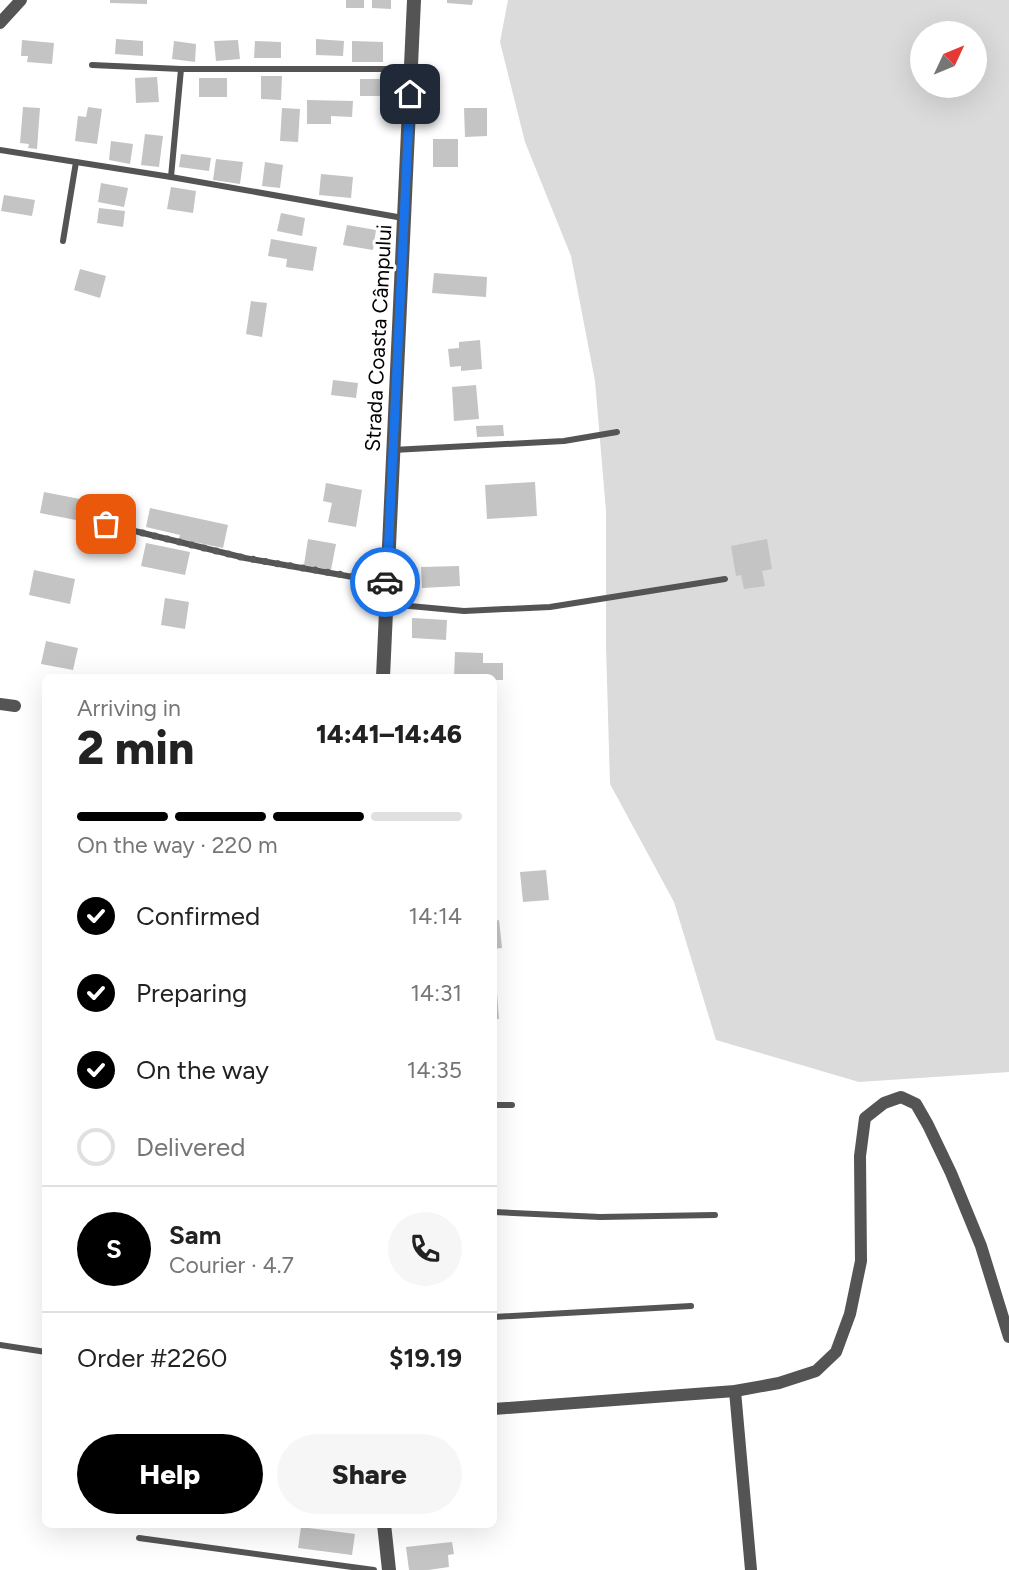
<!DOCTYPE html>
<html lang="en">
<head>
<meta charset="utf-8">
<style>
  :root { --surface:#fff; --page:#f6f6f6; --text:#222; --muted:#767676; --line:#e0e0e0; --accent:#000 }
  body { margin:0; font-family:Figtree,sans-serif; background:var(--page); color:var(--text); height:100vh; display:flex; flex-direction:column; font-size:26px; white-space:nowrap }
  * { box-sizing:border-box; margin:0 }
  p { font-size:23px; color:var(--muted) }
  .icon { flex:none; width:38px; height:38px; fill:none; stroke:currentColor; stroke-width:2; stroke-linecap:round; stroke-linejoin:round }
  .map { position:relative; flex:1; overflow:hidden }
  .sheet { position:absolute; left:42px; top:674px; width:455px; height:854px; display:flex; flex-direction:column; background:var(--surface); border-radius:10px; box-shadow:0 7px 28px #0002 }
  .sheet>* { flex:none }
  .needle { width:46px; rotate:46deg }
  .tools { position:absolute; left:910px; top:21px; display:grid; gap:14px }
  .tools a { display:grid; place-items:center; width:77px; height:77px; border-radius:50%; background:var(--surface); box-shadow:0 7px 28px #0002; font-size:35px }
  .pin { position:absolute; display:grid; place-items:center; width:60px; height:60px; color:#fff; margin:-30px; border-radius:14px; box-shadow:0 4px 10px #0006 }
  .courier { position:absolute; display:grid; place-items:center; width:70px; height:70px; margin:-35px; border:5px solid #1a73e8; border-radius:50%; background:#fff; color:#222; box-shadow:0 2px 9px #0007 }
  .summary em { font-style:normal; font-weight:800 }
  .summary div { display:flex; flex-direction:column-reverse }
  .summary { display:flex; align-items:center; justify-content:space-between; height:119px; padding:0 35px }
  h1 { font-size:46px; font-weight:800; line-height:52px }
  .bar { display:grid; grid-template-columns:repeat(4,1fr); gap:10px 7px; align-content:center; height:84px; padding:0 35px }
  .bar i { height:9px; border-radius:5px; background:var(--line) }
  .bar .selected { background:var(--accent) }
  .bar p { grid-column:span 4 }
  .line { display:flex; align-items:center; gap:18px; padding:0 35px; border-top:2px solid var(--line) }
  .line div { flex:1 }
  .round { display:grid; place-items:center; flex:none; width:74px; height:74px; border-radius:37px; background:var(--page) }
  ol { padding:0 35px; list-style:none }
  li { display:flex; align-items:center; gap:21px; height:77px }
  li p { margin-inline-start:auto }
  li .icon { padding:7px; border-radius:50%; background:var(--accent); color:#fff; stroke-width:4 }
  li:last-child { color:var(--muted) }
  li i { width:38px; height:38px; border:4px solid var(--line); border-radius:50% }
  .primary-button { display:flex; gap:14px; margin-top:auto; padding:14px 35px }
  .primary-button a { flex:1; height:80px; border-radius:42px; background:var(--accent); color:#fff; font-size:28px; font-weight:800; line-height:80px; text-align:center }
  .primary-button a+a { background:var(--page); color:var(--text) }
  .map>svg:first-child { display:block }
  .green { fill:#dbdbdb; fill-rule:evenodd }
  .building { fill:#c4c4c4 }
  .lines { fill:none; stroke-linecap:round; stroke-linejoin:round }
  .service { stroke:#545454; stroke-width:6 }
  .minor { stroke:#545454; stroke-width:12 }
  .tertiary { stroke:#545454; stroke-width:14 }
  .done { stroke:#595959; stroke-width:7; stroke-dasharray:0 12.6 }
  .route { stroke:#1a73e8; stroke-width:9 }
  .labels { text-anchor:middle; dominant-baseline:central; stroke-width:6; stroke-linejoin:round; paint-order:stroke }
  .street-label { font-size:21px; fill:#000; stroke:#fff }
</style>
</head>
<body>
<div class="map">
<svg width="1009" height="1570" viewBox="0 0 1009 1570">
  <rect width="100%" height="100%" fill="#fff"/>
  <path class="green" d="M508,0H1009V1072L859,1082L716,1040L674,902L610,784L606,646V511L595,381L571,256L525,142L500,42ZM922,33H975V86H922Z"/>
  <g class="building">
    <polygon points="110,0 147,0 147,4 110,3"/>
    <rect x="346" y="0" width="18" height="8"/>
    <polygon points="372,0 391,0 391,9 372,8"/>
    <polygon points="447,0 473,0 472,5 447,3"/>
    <polygon points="116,39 143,41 143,56 115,54"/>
    <polygon points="316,39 344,41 343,56 316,55"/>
    <polygon points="22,40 54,43 52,64 27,62 28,56 21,56"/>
    <polygon points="238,40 240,59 216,61 214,41"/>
    <polygon points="174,41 196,44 195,62 172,59"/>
    <polygon points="255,41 281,42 281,58 254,58"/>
    <polygon points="352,41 383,42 383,62 352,62"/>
    <polygon points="261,76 282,76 281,100 261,99"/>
    <polygon points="157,77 159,102 136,103 135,78"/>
    <rect x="199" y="78" width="28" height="19"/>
    <rect x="360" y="79" width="20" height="17"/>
    <polygon points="307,100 353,101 352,117 331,116 331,124 307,124"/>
    <polygon points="23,107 40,108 37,149 28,148 29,144 20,143"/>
    <polygon points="88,107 102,109 97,144 75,141 78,116 86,117"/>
    <polygon points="282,108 300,109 298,142 280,141"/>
    <polygon points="464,108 487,108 487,136 465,137"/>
    <polygon points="145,134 163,136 159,167 141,165"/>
    <rect x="433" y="139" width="25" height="28"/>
    <polygon points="111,141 133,144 130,164 109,160"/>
    <polygon points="181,154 211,158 209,171 179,167"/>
    <polygon points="216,159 243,162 240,184 213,180"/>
    <polygon points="265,162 283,165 280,188 262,186"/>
    <polygon points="321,174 353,177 351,198 319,195"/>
    <polygon points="101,183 128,188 124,207 98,202"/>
    <polygon points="171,187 196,191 193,213 167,209"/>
    <polygon points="4,195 35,200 32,216 1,211"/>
    <polygon points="99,208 125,211 123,227 97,223"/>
    <polygon points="281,213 305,218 302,236 277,231"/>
    <polygon points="347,225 376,230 373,250 343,245"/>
    <polygon points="271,239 317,247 313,271 286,267 287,259 268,256"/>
    <polygon points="80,269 106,276 100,298 74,290"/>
    <polygon points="434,273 487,277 486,297 432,293"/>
    <polygon points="251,301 267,303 262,337 246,334"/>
    <polygon points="480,340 482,369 461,371 461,366 450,367 448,349 459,348 459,342"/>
    <polygon points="333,380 358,383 356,398 331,395"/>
    <polygon points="476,385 479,419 454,421 452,387"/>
    <polygon points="503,425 504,436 477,437 476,426"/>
    <polygon points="535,482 537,516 487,519 485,485"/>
    <polygon points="326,483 362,490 356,527 328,522 332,503 323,501"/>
    <polygon points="44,492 85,500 81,521 40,513"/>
    <polygon points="88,497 128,506 124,524 84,516"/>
    <polygon points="150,508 228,525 223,548 179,539 180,535 146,527"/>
    <polygon points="308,539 336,544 331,570 304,565"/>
    <polygon points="767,539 772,569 762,571 765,586 744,589 741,575 736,576 731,546"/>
    <polygon points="146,543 190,552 185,575 141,566"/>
    <polygon points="459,566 460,586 422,588 421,567"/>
    <polygon points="34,570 75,579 70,604 29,595"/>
    <polygon points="165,598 189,602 185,629 161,625"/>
    <polygon points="412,618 447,620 446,640 412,638"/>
    <polygon points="46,641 78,648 73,670 41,664"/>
    <polygon points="455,652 483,653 483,663 503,663 503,680 494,680 494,677 454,677"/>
    <polygon points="546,870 549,900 523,902 520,872"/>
    <polygon points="499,920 502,948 494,949 494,921"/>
    <polygon points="494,993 497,993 499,1019 494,1019"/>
    <polygon points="301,1527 355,1534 352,1555 298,1548"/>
    <polygon points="452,1542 454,1554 448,1555 449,1567 428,1570 409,1570 406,1547"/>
  </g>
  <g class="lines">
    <g class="service">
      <polyline points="92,65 181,69 412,69"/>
      <polyline points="0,150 171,177 403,218"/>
      <polyline points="171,177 181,69"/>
      <polyline points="63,241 76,162"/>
      <polyline points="393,450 564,441 617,432"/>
      <polyline points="106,524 245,558 387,583"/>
      <polyline points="388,604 464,611 550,607 725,579"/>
      <polyline points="494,1105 512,1105"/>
      <polyline points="494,1212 600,1217 715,1215"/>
      <polyline points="494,1317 691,1306"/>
      <polyline points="0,1345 46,1352"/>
      <polyline points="139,1538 374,1570"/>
    </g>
    <g class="minor">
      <polyline points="0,23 21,0"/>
      <polyline points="0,704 15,706"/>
      <polyline points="735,1391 751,1570"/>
      <polyline points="494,1409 735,1391 779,1383 816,1371 836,1352 850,1314 861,1261 860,1156 865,1118 884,1103 901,1097 916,1104 928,1125 951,1173 981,1246 1009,1337"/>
    </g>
    <g class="tertiary">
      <polyline points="383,677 414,0"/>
      <polyline points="384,1524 389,1570"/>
    </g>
  </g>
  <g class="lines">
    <polyline class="done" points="106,524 245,558 385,582"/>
    <polyline class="route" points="385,582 387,583 388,556 410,94"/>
  </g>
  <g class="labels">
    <g class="street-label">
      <text transform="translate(378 338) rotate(-87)">Strada Coasta Câmpului</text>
    </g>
  </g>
</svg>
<div class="tools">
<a><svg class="needle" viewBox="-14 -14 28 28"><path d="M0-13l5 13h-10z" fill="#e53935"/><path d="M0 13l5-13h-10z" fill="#767676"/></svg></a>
</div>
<div class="pin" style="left:106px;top:524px;background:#ea580c"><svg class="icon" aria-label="bag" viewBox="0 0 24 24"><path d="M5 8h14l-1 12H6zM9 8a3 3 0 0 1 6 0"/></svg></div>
<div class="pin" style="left:410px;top:94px;background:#1f2937"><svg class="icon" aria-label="home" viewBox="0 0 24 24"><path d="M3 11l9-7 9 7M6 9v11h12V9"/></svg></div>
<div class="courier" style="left:385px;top:582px"><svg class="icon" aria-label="car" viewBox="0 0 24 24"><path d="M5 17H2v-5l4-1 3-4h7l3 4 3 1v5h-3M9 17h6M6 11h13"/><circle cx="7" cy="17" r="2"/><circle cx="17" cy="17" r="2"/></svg></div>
<section class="sheet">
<div class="summary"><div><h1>2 min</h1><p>Arriving in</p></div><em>14:41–14:46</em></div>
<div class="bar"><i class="selected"></i><i class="selected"></i><i class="selected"></i><i></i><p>On the way · 220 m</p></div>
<ol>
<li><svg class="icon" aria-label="check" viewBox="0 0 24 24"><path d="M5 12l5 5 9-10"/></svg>Confirmed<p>14:14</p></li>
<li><svg class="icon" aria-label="check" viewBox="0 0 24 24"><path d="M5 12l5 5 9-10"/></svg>Preparing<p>14:31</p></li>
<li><svg class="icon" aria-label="check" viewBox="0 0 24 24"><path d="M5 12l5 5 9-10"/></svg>On the way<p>14:35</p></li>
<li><i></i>Delivered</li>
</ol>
<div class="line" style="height:126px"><b class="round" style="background:var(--accent);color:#fff">S</b><div><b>Sam</b><p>Courier · 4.7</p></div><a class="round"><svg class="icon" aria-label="phone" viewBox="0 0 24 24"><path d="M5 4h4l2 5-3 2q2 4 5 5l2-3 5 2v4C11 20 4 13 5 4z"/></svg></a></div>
<div class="line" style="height:91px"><div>Order #2260</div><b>$19.19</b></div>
<div class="primary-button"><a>Help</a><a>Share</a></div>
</section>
</div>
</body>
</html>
